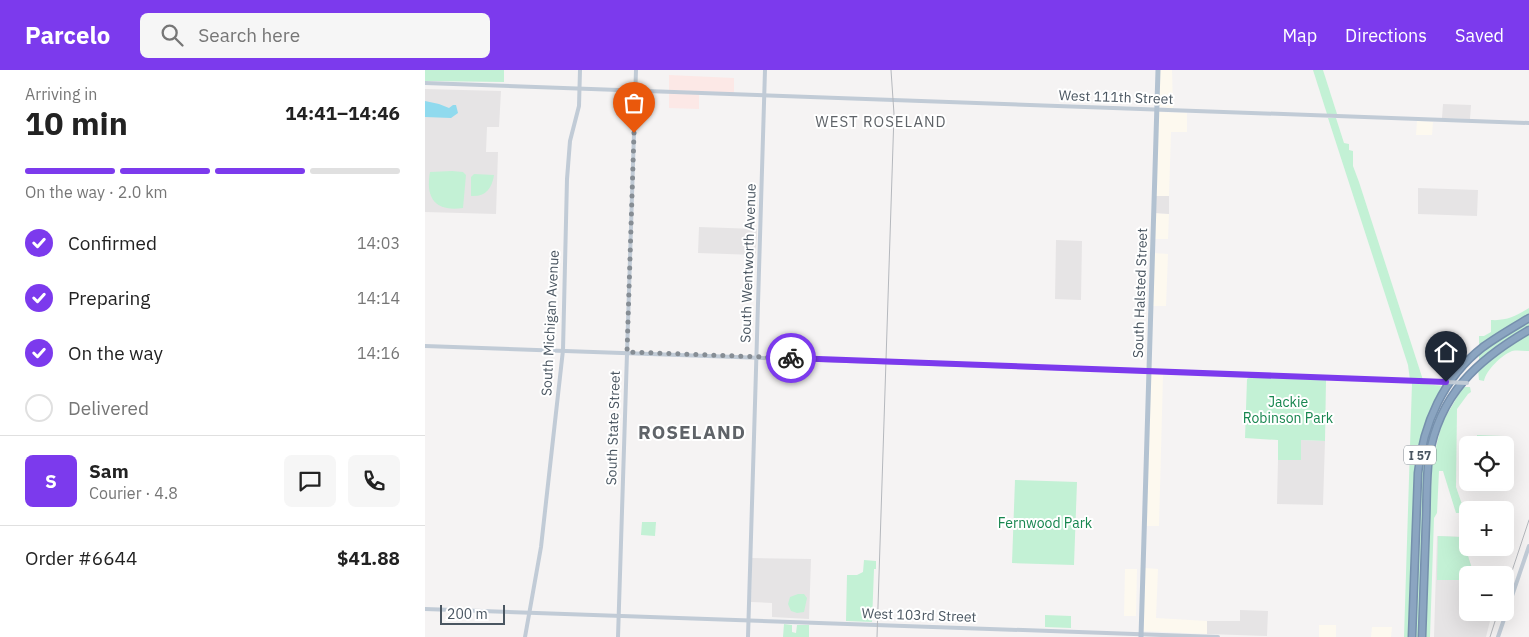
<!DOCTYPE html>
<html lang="en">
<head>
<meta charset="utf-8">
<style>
  :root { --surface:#fff; --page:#f6f6f6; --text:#222; --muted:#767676; --line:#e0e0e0; --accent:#7c3aed }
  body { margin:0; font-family:"IBM Plex Sans",sans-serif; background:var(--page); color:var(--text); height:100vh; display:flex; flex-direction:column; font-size:19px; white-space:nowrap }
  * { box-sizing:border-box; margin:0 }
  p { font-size:16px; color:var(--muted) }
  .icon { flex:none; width:28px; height:28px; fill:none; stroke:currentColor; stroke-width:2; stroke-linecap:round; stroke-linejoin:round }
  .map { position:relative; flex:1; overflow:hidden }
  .sheet { display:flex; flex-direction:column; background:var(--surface); width:425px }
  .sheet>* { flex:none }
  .tools { position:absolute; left:1034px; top:366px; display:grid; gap:10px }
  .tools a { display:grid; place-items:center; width:55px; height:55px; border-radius:8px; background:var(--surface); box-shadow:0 5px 20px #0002; font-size:25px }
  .scale { position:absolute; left:15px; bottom:12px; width:65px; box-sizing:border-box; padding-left:5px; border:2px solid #4a5661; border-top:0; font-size:14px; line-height:18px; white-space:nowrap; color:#4a5661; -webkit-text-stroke:4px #fff; paint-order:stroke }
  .pin { position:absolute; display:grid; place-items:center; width:42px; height:42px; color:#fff; margin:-51px -21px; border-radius:50% 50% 50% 0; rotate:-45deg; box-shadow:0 0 5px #0007 }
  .pin .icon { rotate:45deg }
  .courier { position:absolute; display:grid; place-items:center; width:50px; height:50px; margin:-25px; border:4px solid #7c3aed; border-radius:50%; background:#fff; color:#222; box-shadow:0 1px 6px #0007 }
  .summary em { font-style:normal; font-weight:800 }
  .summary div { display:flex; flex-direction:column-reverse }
  .summary { display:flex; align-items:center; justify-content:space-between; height:85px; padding:0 25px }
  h1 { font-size:32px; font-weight:800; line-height:38px }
  .bar { display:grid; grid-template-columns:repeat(4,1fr); gap:8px 5px; align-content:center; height:60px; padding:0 25px }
  .bar i { height:6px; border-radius:4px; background:var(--line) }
  .bar .on { background:var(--accent) }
  .bar p { grid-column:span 4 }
  .line { display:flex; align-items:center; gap:12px; padding:0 25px; border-top:1px solid var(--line) }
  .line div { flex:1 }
  .round { display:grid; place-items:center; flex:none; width:52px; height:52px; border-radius:8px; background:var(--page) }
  ol { padding:0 25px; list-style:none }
  li { display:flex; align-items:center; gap:15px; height:55px }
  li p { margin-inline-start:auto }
  li .icon { padding:5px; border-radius:50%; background:var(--accent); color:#fff; stroke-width:4 }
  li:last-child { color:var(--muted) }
  li i { width:28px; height:28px; border:2px solid var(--line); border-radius:50% }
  header { display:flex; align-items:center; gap:30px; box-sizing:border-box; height:70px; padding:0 25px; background:var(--accent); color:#fff }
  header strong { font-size:24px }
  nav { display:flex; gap:28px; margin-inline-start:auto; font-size:18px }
  .search { width:350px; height:45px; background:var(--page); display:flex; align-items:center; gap:12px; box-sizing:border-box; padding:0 18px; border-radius:8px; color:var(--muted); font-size:19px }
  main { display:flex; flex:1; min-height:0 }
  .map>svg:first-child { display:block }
  .commercial { fill:#fdf9ef }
  .education { fill:#e6e4e5 }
  .medical { fill:#fce8e6 }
  .green { fill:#c3f1d5 }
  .water { fill:#90daee }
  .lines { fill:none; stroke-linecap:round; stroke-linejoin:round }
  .highway-casing { stroke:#7690ad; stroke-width:9 }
  .secondary { stroke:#c1cbd6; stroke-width:4 }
  .primary { stroke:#b3c2d1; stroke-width:5 }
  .highway { stroke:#8ba5c1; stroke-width:6 }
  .rail { stroke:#b5b8bd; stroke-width:1 }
  .secondary-bridge { stroke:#c1cbd6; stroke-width:4 }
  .done { stroke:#868d94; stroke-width:5; stroke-dasharray:0 9 }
  .route { stroke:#7c3aed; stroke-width:6 }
  .labels { text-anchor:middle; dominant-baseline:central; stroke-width:4; stroke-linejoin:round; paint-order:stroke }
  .shield { fill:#fff; stroke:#808990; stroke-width:1 }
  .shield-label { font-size:12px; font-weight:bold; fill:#4a5661 }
  .street-label { font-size:14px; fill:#4a5661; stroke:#fff }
  .park-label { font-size:14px; fill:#17864f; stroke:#fff }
  .neighbourhood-label { font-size:15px; letter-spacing:1px; fill:#5f6368; stroke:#fff }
  .district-label { font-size:19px; font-weight:bold; letter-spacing:1px; fill:#5f6368; stroke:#fff }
</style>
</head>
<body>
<header>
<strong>Parcelo</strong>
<div class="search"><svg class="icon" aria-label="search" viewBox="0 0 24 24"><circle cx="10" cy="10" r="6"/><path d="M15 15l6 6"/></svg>Search here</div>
<nav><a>Map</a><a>Directions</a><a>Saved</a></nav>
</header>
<main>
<section class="sheet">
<div class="summary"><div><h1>10 min</h1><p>Arriving in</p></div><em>14:41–14:46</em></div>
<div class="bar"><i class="on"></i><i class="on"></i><i class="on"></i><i></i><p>On the way · 2.0 km</p></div>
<ol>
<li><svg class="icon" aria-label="check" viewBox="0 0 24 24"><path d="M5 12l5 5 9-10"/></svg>Confirmed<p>14:03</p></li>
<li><svg class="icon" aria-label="check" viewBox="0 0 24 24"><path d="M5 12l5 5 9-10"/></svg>Preparing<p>14:14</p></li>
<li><svg class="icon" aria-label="check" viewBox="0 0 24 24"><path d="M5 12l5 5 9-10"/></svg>On the way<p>14:16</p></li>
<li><i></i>Delivered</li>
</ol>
<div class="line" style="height:90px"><b class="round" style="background:var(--accent);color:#fff">S</b><div><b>Sam</b><p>Courier · 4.8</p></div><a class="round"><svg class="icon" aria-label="chat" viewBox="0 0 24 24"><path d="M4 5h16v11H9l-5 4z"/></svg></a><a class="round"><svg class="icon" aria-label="phone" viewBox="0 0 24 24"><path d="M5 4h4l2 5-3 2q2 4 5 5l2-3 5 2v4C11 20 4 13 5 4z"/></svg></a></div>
<div class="line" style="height:65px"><div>Order #6644</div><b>$41.88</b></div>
</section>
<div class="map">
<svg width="1104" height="567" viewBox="0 0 1104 567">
  <rect width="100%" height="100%" fill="#f5f3f3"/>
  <g class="commercial">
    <polygon points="734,0 747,0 748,38 733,37"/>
    <polygon points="733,42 762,43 762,62 746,62 744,126 731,126"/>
    <polygon points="992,51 1008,52 1007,65 991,65"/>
    <polygon points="730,143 744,144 743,169 730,169"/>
    <polygon points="729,183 743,184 741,236 728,236"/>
    <polygon points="725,304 738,305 734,456 721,456"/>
    <polygon points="720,498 733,499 731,548 782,551 782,564 718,561"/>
    <polygon points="700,499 712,499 711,546 699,546"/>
    <rect x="894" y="555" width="17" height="12"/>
    <polygon points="947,557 967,557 966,567 946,567"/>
  </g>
  <g class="education">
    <polygon points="0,19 76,21 74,57 62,57 61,82 73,82 71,144 0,142"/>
    <polygon points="1018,34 1046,35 1045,49 1017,48"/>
    <polygon points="993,118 1053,120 1052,146 993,144"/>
    <polygon points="731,126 744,126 744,144 730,143"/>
    <polygon points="274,157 332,159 331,185 273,183"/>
    <polygon points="631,170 657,171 656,230 630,229"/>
    <polygon points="876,370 900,371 898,435 852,434 853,390 875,390"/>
    <polygon points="1012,466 1037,467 1049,505 1042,505 1042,542 1062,543 1065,551 1061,567 1009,567"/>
    <polygon points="327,488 386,489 384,549 347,547 347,533 326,532"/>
    <polygon points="815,540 843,541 842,566 782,564 782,551 815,551"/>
  </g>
  <polygon class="medical" points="244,5 309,8 309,23 274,21 274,39 244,38"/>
  <g class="green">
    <polygon points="0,0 79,0 79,12 0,11"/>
    <polygon points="888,0 898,0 912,44 902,44"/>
    <polygon points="903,48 911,48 919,73 924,74 924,80 928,81 928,96 934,112 998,310 985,310 983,295"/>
    <path d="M27,101L38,102L41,105L38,138C11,142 0,129 5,102Z"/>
    <path d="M49,104L69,105C67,119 60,127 46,126V107Z"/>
    <path d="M1104,238V244L1054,276V266H1059L1066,262V250C1082,251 1091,246 1104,238Z"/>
    <polygon points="1104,252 1104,257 1073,275 1054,291 1054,285 1068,274"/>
    <path d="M1104,264V281C1099,281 1092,280 1087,281C1077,285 1061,300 1059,311L1054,310L1053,299L1077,280Z"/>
    <polygon points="825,307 901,310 900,371 876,370 876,390 853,390 853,370 820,368 822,309"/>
    <polygon points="987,313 1019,316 1002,348 991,389 984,567 979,567"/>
    <polygon points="1038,317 1045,317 1046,322 1043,324 1032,339 1031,417 1040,443 1031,443 1018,401 1014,401 1012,443 1009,448 1005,567 1000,567 1007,393 1017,353"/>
    <polygon points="1005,356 1007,364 994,567 990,567 995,406 997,389"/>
    <polygon points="1052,365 1078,366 1078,375 1052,375"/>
    <polygon points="590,410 652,412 649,495 587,493"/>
    <polygon points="217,452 231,452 230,466 216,465"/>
    <polygon points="1013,466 1037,467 1049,505 1042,505 1042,510 1012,510"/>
    <polygon points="439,490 451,491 451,499 449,499 447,552 421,551 422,505 432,505 438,502"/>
    <polygon points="373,524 379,524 382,528 379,542 372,543 366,541 363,534 365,527"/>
    <polygon points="620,545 646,546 646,558 620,557"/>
    <polygon points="359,554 367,555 367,562 371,563 372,555 384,555 384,567 358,567"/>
  </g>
  <polygon class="water" points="0,31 14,34 24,38 28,35 31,35 33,43 26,48 0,47"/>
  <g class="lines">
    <g class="highway-casing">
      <g id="highway">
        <path d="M987,567L993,403C998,354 1018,308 1058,277C1073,266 1089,257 1104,248"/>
        <path d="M997,567C998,529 1000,491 1001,452C1002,431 1001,409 1004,387C1014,325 1052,290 1104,260"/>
      </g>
    </g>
    <g class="secondary">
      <polyline points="0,13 1104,53"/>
      <polyline points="0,276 1021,312"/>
      <polyline points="0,539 793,567"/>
      <polyline points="100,567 116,477 138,280 142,109 145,71 154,36 155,0"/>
      <polyline points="193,567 211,0"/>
      <polyline points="323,567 340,0"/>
      <polyline points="1073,567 1104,476"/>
    </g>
    <polyline class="primary" points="716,567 733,0"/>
    <use href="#highway" class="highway"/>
    <g class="rail">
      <polyline points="1080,522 1104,450"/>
      <polyline points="452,567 469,44 466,0"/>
      <polyline points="1065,567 1073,542"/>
    </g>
    <polyline class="secondary-bridge" points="1021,312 1042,313"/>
  </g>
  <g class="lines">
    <polyline class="done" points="209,63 202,282 366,288"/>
    <polyline class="route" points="366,288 1021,312"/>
  </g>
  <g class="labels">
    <rect class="shield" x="979" y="375.5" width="32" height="19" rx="4"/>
    <g class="shield-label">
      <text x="995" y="385">I 57</text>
    </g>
    <g class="street-label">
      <text transform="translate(691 27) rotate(2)">West 111th Street</text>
      <text transform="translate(323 193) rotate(-88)">South Wentworth Avenue</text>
      <text transform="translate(715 223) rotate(-88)">South Halsted Street</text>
      <text transform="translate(125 253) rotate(-87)">South Michigan Avenue</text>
      <text transform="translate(188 358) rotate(-88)">South State Street</text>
      <text transform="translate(494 545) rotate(2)">West 103rd Street</text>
    </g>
    <g class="park-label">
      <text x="863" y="332">Jackie<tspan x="863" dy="16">Robinson Park</tspan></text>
      <text x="620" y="453">Fernwood Park</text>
    </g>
    <g class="neighbourhood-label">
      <text x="456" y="51">WEST ROSELAND</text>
    </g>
    <g class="district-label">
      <text x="267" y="362">ROSELAND</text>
    </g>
  </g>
</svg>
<div class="tools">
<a><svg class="icon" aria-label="locate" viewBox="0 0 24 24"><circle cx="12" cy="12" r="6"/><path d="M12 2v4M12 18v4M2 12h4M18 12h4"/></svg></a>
<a>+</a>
<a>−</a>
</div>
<div class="scale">200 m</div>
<div class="pin" style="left:209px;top:63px;background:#ea580c"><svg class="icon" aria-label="bag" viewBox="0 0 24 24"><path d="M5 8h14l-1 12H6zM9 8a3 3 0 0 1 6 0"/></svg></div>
<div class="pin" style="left:1021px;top:312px;background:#1f2937"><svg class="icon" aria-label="home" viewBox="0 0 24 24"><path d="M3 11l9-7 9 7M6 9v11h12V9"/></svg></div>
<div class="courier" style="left:366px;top:288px"><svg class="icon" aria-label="bike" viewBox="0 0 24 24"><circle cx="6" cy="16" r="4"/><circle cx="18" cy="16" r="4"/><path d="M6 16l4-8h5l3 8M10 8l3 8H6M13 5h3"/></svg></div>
</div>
</main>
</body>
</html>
